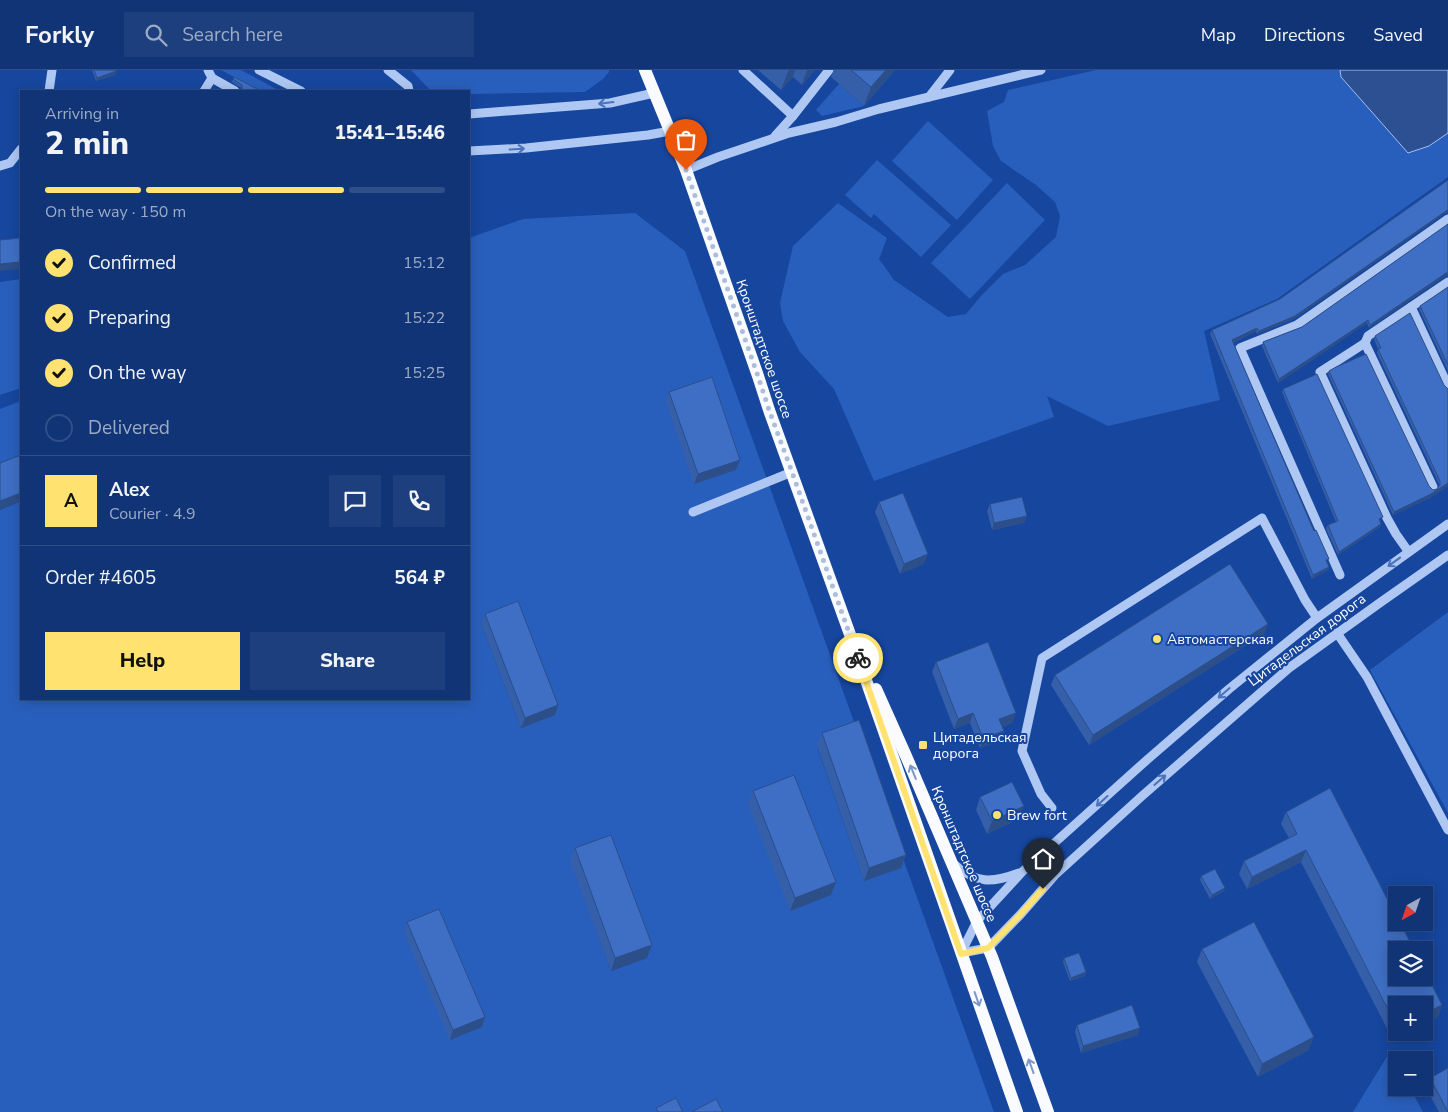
<!DOCTYPE html>
<html lang="en">
<head>
<meta charset="utf-8">
<style>
  :root { --surface:#103476; --page:#1e3f7e; --text:#f1f3f6; --muted:#9caac5; --line:#304f88; --accent:#ffe270 }
  body { margin:0; font-family:"Nunito Sans",sans-serif; background:var(--page); color:var(--text); height:100vh; display:flex; flex-direction:column; font-size:19px; white-space:nowrap }
  * { box-sizing:border-box; margin:0 }
  p { font-size:16px; color:var(--muted) }
  .icon { flex:none; width:28px; height:28px; fill:none; stroke:currentColor; stroke-width:2; stroke-linecap:round; stroke-linejoin:round }
  .map { position:relative; flex:1; overflow:hidden }
  .sheet { position:absolute; left:20px; top:20px; width:450px; height:610px; display:flex; flex-direction:column; background:var(--surface); border-radius:0px; box-shadow:0 2px 12px #0003,0 0 0 1px var(--line) }
  .sheet>* { flex:none }
  .needle { width:32px; rotate:220deg }
  .buttons { position:absolute; left:1388px; top:816px; display:grid; gap:10px }
  .buttons a { display:grid; place-items:center; width:45px; height:45px; border-radius:0px; background:var(--surface); box-shadow:0 2px 12px #0003,0 0 0 1px var(--line); font-size:25px }
  .pin { position:absolute; display:grid; place-items:center; width:42px; height:42px; color:#fff; margin:-51px -21px; border-radius:50% 50% 50% 0; rotate:-45deg; box-shadow:0 0 5px #0007 }
  .pin .icon { rotate:45deg }
  .courier { position:absolute; display:grid; place-items:center; width:50px; height:50px; margin:-25px; border:4px solid #ffe270; border-radius:50%; background:#fff; color:#222; box-shadow:0 1px 6px #0007 }
  .summary em { font-style:normal; font-weight:800 }
  .summary div { display:flex; flex-direction:column-reverse }
  .summary { display:flex; align-items:center; justify-content:space-between; height:85px; padding:0 25px }
  h1 { font-size:32px; font-weight:800; line-height:38px }
  .bar { display:grid; grid-template-columns:repeat(4,1fr); gap:8px 5px; align-content:center; height:60px; padding:0 25px }
  .bar i { height:6px; border-radius:4px; background:var(--line) }
  .bar .active { background:var(--accent) }
  .bar p { grid-column:span 4 }
  .line { display:flex; align-items:center; gap:12px; padding:0 25px; border-top:1px solid var(--line) }
  .line div { flex:1 }
  .round { display:grid; place-items:center; flex:none; width:52px; height:52px; border-radius:0px; background:var(--page) }
  ol { padding:0 25px; list-style:none }
  li { display:flex; align-items:center; gap:15px; height:55px }
  li p { margin-inline-start:auto }
  li .icon { padding:5px; border-radius:50%; background:var(--accent); color:#111; stroke-width:4 }
  li:last-child { color:var(--muted) }
  li i { width:28px; height:28px; border:2px solid var(--line); border-radius:50% }
  .cta { display:flex; gap:10px; margin-top:auto; padding:10px 25px }
  .cta a { flex:1; height:58px; border-radius:0px; background:var(--accent); color:#111; font-size:20px; font-weight:800; line-height:58px; text-align:center }
  .cta a+a { background:var(--page); color:var(--text) }
  header { display:flex; align-items:center; gap:30px; box-sizing:border-box; height:70px; padding:0 25px; background:var(--surface); border-bottom:1px solid var(--line) }
  header strong { font-size:24px }
  nav { display:flex; gap:28px; margin-inline-start:auto; font-size:18px }
  .search { width:350px; height:45px; background:var(--page); display:flex; align-items:center; gap:12px; box-sizing:border-box; padding:0 18px; border-radius:0px; color:var(--muted); font-size:19px }
  .map>svg:first-child { display:block }
  .green { fill:#295fbc; fill-rule:evenodd }
  .water { fill:#2d5092; stroke:#a1c1f5 }
  .lines { fill:none; stroke-linecap:round; stroke-linejoin:round }
  .minor { stroke:#aec7f3; stroke-width:9 }
  .major { stroke:#fafbff; stroke-width:12 }
  .wall { fill:#365fa9 }
  .shaded-wall { fill:#2c4e89 }
  .building { fill:#3f6fc4; stroke:#2c4e89 }
  .oneway { stroke:#4b73bc }
  .oneway2 { stroke:#7d97ca }
  .done { stroke:#adbedd; stroke-width:5; stroke-dasharray:0 9 }
  .route { stroke:#ffe270; stroke-width:6 }
  .poi-dot { fill:#ffe270; stroke:#16469e; stroke-width:2 }
  .labels { text-anchor:middle; dominant-baseline:central; stroke-width:4; stroke-linejoin:round; paint-order:stroke }
  .street-label { font-size:14px; fill:#fff; stroke:#16469e }
  .poi-label { font-size:14px; fill:#fff; stroke:#16469e; text-anchor:start }
</style>
</head>
<body>
<header>
<strong>Forkly</strong>
<div class="search"><svg class="icon" aria-label="search" viewBox="0 0 24 24"><circle cx="10" cy="10" r="6"/><path d="M15 15l6 6"/></svg>Search here</div>
<nav><a>Map</a><a>Directions</a><a>Saved</a></nav>
</header>
<div class="map">
<svg width="1448" height="1042" viewBox="0 0 1448 1042">
  <rect width="100%" height="100%" fill="#16469e"/>
  <g class="green">
    <polygon points="221,0 241,0 280,21 260,21"/>
    <polygon points="411,0 609,0 609,2 603,9 585,22 469,24 469,21 431,21"/>
    <polygon points="1096,0 1340,0 1341,7 1408,83 1429,76 1448,63 1448,107 1277,229 1204,261 1220,330 1108,356 1047,326 1054,347 874,411 834,319 800,282 783,251 780,233 793,176 838,133 887,168 879,189 894,210 948,247 966,244 980,227 1003,204 1025,195 1056,167 1060,146 1055,132 1036,115 1001,91 993,76 987,41 1004,32 1008,20"/>
    <polygon points="839,14 864,36 822,46 816,40"/>
    <polygon points="928,51 993,110 957,150 892,91"/>
    <polygon points="877,90 951,155 921,187 874,144 871,148 845,125"/>
    <polygon points="1007,113 1045,150 970,229 931,193"/>
    <path d="M635,143L685,181L994,1042H0V440L21,431V629H469V168L523,149ZM481,554L554,645L521,658ZM817,677L901,798L864,811ZM571,791L647,888L611,901Z"/>
    <polygon points="21,209 21,318 0,325 0,212"/>
    <polygon points="21,331 21,393 0,401 0,339"/>
    <polygon points="1448,542 1448,743 1370,600"/>
    <polygon points="1391,980 1396,991 1396,1018 1410,1018 1423,1042 1353,1042"/>
  </g>
  <polygon class="water" points="1340,0 1448,0 1448,63 1429,76 1408,83 1341,7"/>
  <g class="lines">
    <g class="minor">
      <polyline points="259,0 301,21"/>
      <polyline points="388,0 408,16 409,21"/>
      <polyline points="743,0 793,46"/>
      <polyline points="212,8 235,21"/>
      <polyline points="49,21 52,0"/>
      <polyline points="204,21 212,8 208,0"/>
      <polyline points="929,27 950,0"/>
      <polyline points="469,44 610,33 654,23"/>
      <polyline points="775,66 793,46 829,0"/>
      <polyline points="469,81 526,78 648,65 670,61"/>
      <polyline points="0,96 10,93 21,79"/>
      <polyline points="686,100 718,87 789,63 836,52 879,39 1041,0"/>
      <polyline points="1411,237 1448,316"/>
      <polyline points="1365,273 1320,302 1387,448 1396,464 1408,481"/>
      <polyline points="1433,417 1365,273 1368,266 1448,212"/>
      <polyline points="693,442 792,402"/>
      <polyline points="1340,505 1240,278 1297,255 1448,149"/>
      <polyline points="1337,563 1367,607 1448,760"/>
      <polyline points="1052,738 1041,724 1022,681 1042,588 1262,448 1305,530 1317,548"/>
      <path d="M954,794C976,814 992,813 1019,803"/>
      <polyline points="961,883 977,851 1022,802 1148,689 1229,619 1317,548 1448,454"/>
      <polyline points="961,883 988,878 1020,845 1055,805 1142,726 1289,598 1381,532 1448,485"/>
    </g>
    <g class="major">
      <polyline points="645,0 686,100 758,306 769,340 852,570 1017,1042"/>
      <polyline points="876,619 906,686 992,887 1048,1042"/>
    </g>
  </g>
  <g class="wall">
    <polygon points="92,0 116,0 115,5 96,11"/>
    <polygon points="758,0 815,0 802,15 793,7 781,20"/>
    <polygon points="834,0 895,0 864,36 831,7"/>
    <polygon points="234,7 261,21 241,21 241,18 232,12"/>
    <polygon points="1444,144 1294,249 1257,264 1256,261 1233,273 1329,497 1328,500 1312,509 1210,264 1212,260 1280,229"/>
    <polygon points="1448,154 1448,206 1444,207 1369,258 1367,253 1278,313 1262,276 1263,272 1302,257"/>
    <polygon points="1448,217 1448,301 1419,239 1420,236"/>
    <polygon points="1375,266 1444,315 1448,416 1430,428 1393,445 1328,304 1329,301 1429,416 1433,420 1437,419 1439,417 1439,414 1377,283 1378,279 1374,269"/>
    <polygon points="1283,319 1381,451 1380,451 1380,457 1338,485 1326,459 1328,455 1336,452 1282,322"/>
    <polygon points="669,322 740,390 736,400 694,414 666,332"/>
    <polygon points="879,432 924,494 900,504 875,442"/>
    <polygon points="990,434 1027,446 1024,453 992,460 987,441"/>
    <polygon points="485,544 555,645 521,658 481,554"/>
    <polygon points="1268,554 1264,564 1089,675 1051,615 1055,605"/>
    <polygon points="936,592 1016,643 1012,653 1002,657 1004,661 1000,670 980,678 970,653 954,659 932,602"/>
    <polygon points="822,663 906,785 901,798 864,811 817,676"/>
    <polygon points="753,721 836,812 831,825 790,841 748,734"/>
    <polygon points="980,727 1019,749 987,764 976,740"/>
    <polygon points="1286,742 1442,935 1438,947 1424,954 1424,935 1396,935 1396,962 1393,970 1301,792 1247,819 1239,804 1244,791 1289,768 1281,754"/>
    <polygon points="575,778 647,888 611,901 570,791"/>
    <polygon points="1201,806 1224,821 1210,829 1200,810"/>
    <polygon points="407,852 485,947 482,957 450,970 404,862"/>
    <polygon points="1202,879 1309,980 1258,1007 1197,892"/>
    <polygon points="1064,888 1085,906 1070,911 1063,892"/>
    <polygon points="1077,955 1138,965 1081,983 1075,962"/>
    <polygon points="1430,1008 1448,1042 1439,1042 1426,1018"/>
  </g>
  <g class="shaded-wall">
    <polygon points="789,0 795,0 793,7 781,20 788,2"/>
    <polygon points="807,0 815,0 802,15"/>
    <polygon points="886,0 895,0 864,36 871,17"/>
    <polygon points="116,1 115,5 96,11 97,8"/>
    <polygon points="1448,140 1448,143 1444,144 1294,249 1257,264 1259,261 1446,141"/>
    <polygon points="21,192 20,199 0,201 0,194"/>
    <polygon points="1446,203 1448,203 1448,206 1444,207 1369,258 1370,255"/>
    <polygon points="1368,250 1367,253 1278,313 1279,309"/>
    <polygon points="1257,258 1256,261 1230,274 1232,270"/>
    <polygon points="740,390 736,400 694,414 698,404"/>
    <polygon points="1448,413 1448,416 1430,428 1393,445 1394,442"/>
    <polygon points="21,423 21,431 0,440 0,431"/>
    <polygon points="1027,446 1024,453 992,460 994,453"/>
    <polygon points="1381,454 1380,457 1338,485 1339,482"/>
    <polygon points="928,484 924,494 900,504 904,494"/>
    <polygon points="1329,497 1328,500 1312,509 1313,505"/>
    <polygon points="1268,554 1264,564 1089,675 1093,665"/>
    <polygon points="558,635 555,645 521,658 525,648"/>
    <polygon points="973,643 970,653 954,659 958,649"/>
    <polygon points="1016,643 1012,653 996,659 999,649"/>
    <polygon points="1004,661 1000,670 980,678 983,668"/>
    <polygon points="1024,736 1019,749 987,764 992,751"/>
    <polygon points="1306,780 1301,792 1247,819 1252,807"/>
    <polygon points="906,785 901,798 864,811 869,798"/>
    <polygon points="836,812 831,825 790,841 795,828"/>
    <polygon points="1225,818 1224,821 1210,829 1212,825"/>
    <polygon points="652,875 647,888 611,901 615,888"/>
    <polygon points="1086,902 1085,906 1070,911 1071,908"/>
    <polygon points="1442,935 1438,947 1424,954 1424,944"/>
    <polygon points="485,947 482,957 450,970 453,960"/>
    <polygon points="1140,958 1138,965 1081,983 1083,976"/>
    <polygon points="1396,962 1408,962 1393,970"/>
    <polygon points="1314,967 1309,980 1258,1007 1262,994"/>
  </g>
  <g class="building">
    <polygon points="94,0 116,0 116,1 97,8"/>
    <polygon points="851,0 886,0 871,17"/>
    <polygon points="234,7 261,21 241,21 242,20 242,15 233,9"/>
    <polygon points="1448,110 1448,140 1446,141 1295,246 1259,261 1257,258 1232,270 1314,461 1316,460 1329,489 1326,490 1329,497 1313,505 1212,260 1280,229"/>
    <polygon points="1448,154 1448,203 1446,203 1370,255 1368,250 1279,309 1263,272 1302,257"/>
    <polygon points="20,168 21,192 0,194 0,170"/>
    <polygon points="1448,217 1448,295 1420,236"/>
    <polygon points="1410,243 1444,315 1448,319 1448,413 1431,424 1394,442 1329,301 1336,297 1366,284 1429,416 1433,420 1437,419 1440,415 1440,411 1378,279 1381,278 1375,266"/>
    <polygon points="1317,304 1383,447 1379,449 1381,454 1339,482 1328,455 1338,451 1283,319"/>
    <polygon points="712,307 740,390 698,404 669,322"/>
    <polygon points="21,385 21,423 0,431 0,393"/>
    <polygon points="903,423 928,484 904,494 879,432"/>
    <polygon points="1022,427 1027,446 994,453 990,434"/>
    <polygon points="1230,494 1268,554 1093,665 1055,605"/>
    <polygon points="518,531 558,635 525,648 485,544"/>
    <polygon points="988,572 1016,643 999,649 1004,661 983,668 973,643 958,649 936,592"/>
    <polygon points="859,650 906,785 869,798 822,663"/>
    <polygon points="794,705 836,812 795,828 753,721"/>
    <polygon points="1012,712 1024,736 992,751 980,727"/>
    <polygon points="1330,718 1396,846 1396,852 1400,852 1414,880 1396,880 1396,908 1424,908 1424,899 1442,935 1424,944 1424,935 1396,935 1396,955 1306,780 1252,807 1244,791 1297,764 1286,742"/>
    <polygon points="611,765 652,875 615,888 575,778"/>
    <polygon points="1215,799 1225,818 1212,825 1201,806"/>
    <polygon points="439,839 485,947 453,960 407,852"/>
    <polygon points="1254,852 1314,967 1262,994 1202,879"/>
    <polygon points="1079,883 1086,902 1071,908 1064,888"/>
    <polygon points="1132,935 1140,958 1083,976 1077,955"/>
    <polygon points="1448,998 1448,1042 1430,1008"/>
    <polygon points="676,1028 683,1042 658,1042 656,1038"/>
    <polygon points="716,1029 723,1042 692,1042"/>
  </g>
  <defs><path id="oneway-shaft" d="M-6 0H5M1.5-3L5.5 0L1.5 3" fill="none" stroke-width="1.6" stroke-linecap="round" stroke-linejoin="round" transform="scale(1.25)"/></defs>
  <g class="oneway">
    <use href="#oneway-shaft" transform="translate(606 33) rotate(173)"/>
    <use href="#oneway-shaft" transform="translate(517 79) rotate(-3)"/>
    <use href="#oneway-shaft" transform="translate(1394 492) rotate(144)"/>
    <use href="#oneway-shaft" transform="translate(1224 623) rotate(139)"/>
    <use href="#oneway-shaft" transform="translate(1160 710) rotate(-41)"/>
    <use href="#oneway-shaft" transform="translate(1102 731) rotate(138)"/>
  </g>
  <g class="oneway2">
    <use href="#oneway-shaft" transform="translate(913 702) rotate(-112)"/>
    <use href="#oneway-shaft" transform="translate(977 929) rotate(71)"/>
    <use href="#oneway-shaft" transform="translate(1031 996) rotate(-110)"/>
  </g>
  <g class="lines">
    <polyline class="done" points="686,100 758,306 769,340 792,402 858,588"/>
    <polyline class="route" points="858,588 961,884 988,878 1020,845 1043,819"/>
  </g>
  <g class="poi-dot">
    <circle cx="1157" cy="569" r="5"/>
    <rect x="918" y="670" width="10" height="10" rx="2.5"/>
    <circle cx="997" cy="745" r="5"/>
  </g>
  <g class="labels">
    <g class="street-label">
      <text transform="translate(764 279) rotate(71)">Кронштадтское шоссе</text>
      <text transform="translate(1307 570) rotate(-37)">Цитадельская дорога</text>
      <text transform="translate(964 784) rotate(67)">Кронштадтское шоссе</text>
    </g>
    <g class="poi-label">
      <text x="1167" y="569">Автомастерская</text>
      <text x="933" y="667">Цитадельская<tspan x="933" dy="16">дорога</tspan></text>
      <text x="1007" y="745">Brew fort</text>
    </g>
  </g>
</svg>
<div class="buttons">
<a><svg class="needle" viewBox="-14 -14 28 28"><path d="M0-13l5 13h-10z" fill="#e53935"/><path d="M0 13l5-13h-10z" fill="#9caac5"/></svg></a>
<a><svg class="icon" aria-label="layers" viewBox="0 0 24 24"><path d="M12 4l9 5-9 5-9-5zM3 14l9 5 9-5"/></svg></a>
<a>+</a>
<a>−</a>
</div>
<div class="pin" style="left:686px;top:100px;background:#ea580c"><svg class="icon" aria-label="bag" viewBox="0 0 24 24"><path d="M5 8h14l-1 12H6zM9 8a3 3 0 0 1 6 0"/></svg></div>
<div class="pin" style="left:1043px;top:819px;background:#1f2937"><svg class="icon" aria-label="home" viewBox="0 0 24 24"><path d="M3 11l9-7 9 7M6 9v11h12V9"/></svg></div>
<div class="courier" style="left:858px;top:588px"><svg class="icon" aria-label="bike" viewBox="0 0 24 24"><circle cx="6" cy="16" r="4"/><circle cx="18" cy="16" r="4"/><path d="M6 16l4-8h5l3 8M10 8l3 8H6M13 5h3"/></svg></div>
<section class="sheet">
<div class="summary"><div><h1>2 min</h1><p>Arriving in</p></div><em>15:41–15:46</em></div>
<div class="bar"><i class="active"></i><i class="active"></i><i class="active"></i><i></i><p>On the way · 150 m</p></div>
<ol>
<li><svg class="icon" aria-label="check" viewBox="0 0 24 24"><path d="M5 12l5 5 9-10"/></svg>Confirmed<p>15:12</p></li>
<li><svg class="icon" aria-label="check" viewBox="0 0 24 24"><path d="M5 12l5 5 9-10"/></svg>Preparing<p>15:22</p></li>
<li><svg class="icon" aria-label="check" viewBox="0 0 24 24"><path d="M5 12l5 5 9-10"/></svg>On the way<p>15:25</p></li>
<li><i></i>Delivered</li>
</ol>
<div class="line" style="height:90px"><b class="round" style="background:var(--accent);color:#111">A</b><div><b>Alex</b><p>Courier · 4.9</p></div><a class="round"><svg class="icon" aria-label="chat" viewBox="0 0 24 24"><path d="M4 5h16v11H9l-5 4z"/></svg></a><a class="round"><svg class="icon" aria-label="phone" viewBox="0 0 24 24"><path d="M5 4h4l2 5-3 2q2 4 5 5l2-3 5 2v4C11 20 4 13 5 4z"/></svg></a></div>
<div class="line" style="height:65px"><div>Order #4605</div><b>564 ₽</b></div>
<div class="cta"><a>Help</a><a>Share</a></div>
</section>
</div>
</body>
</html>
